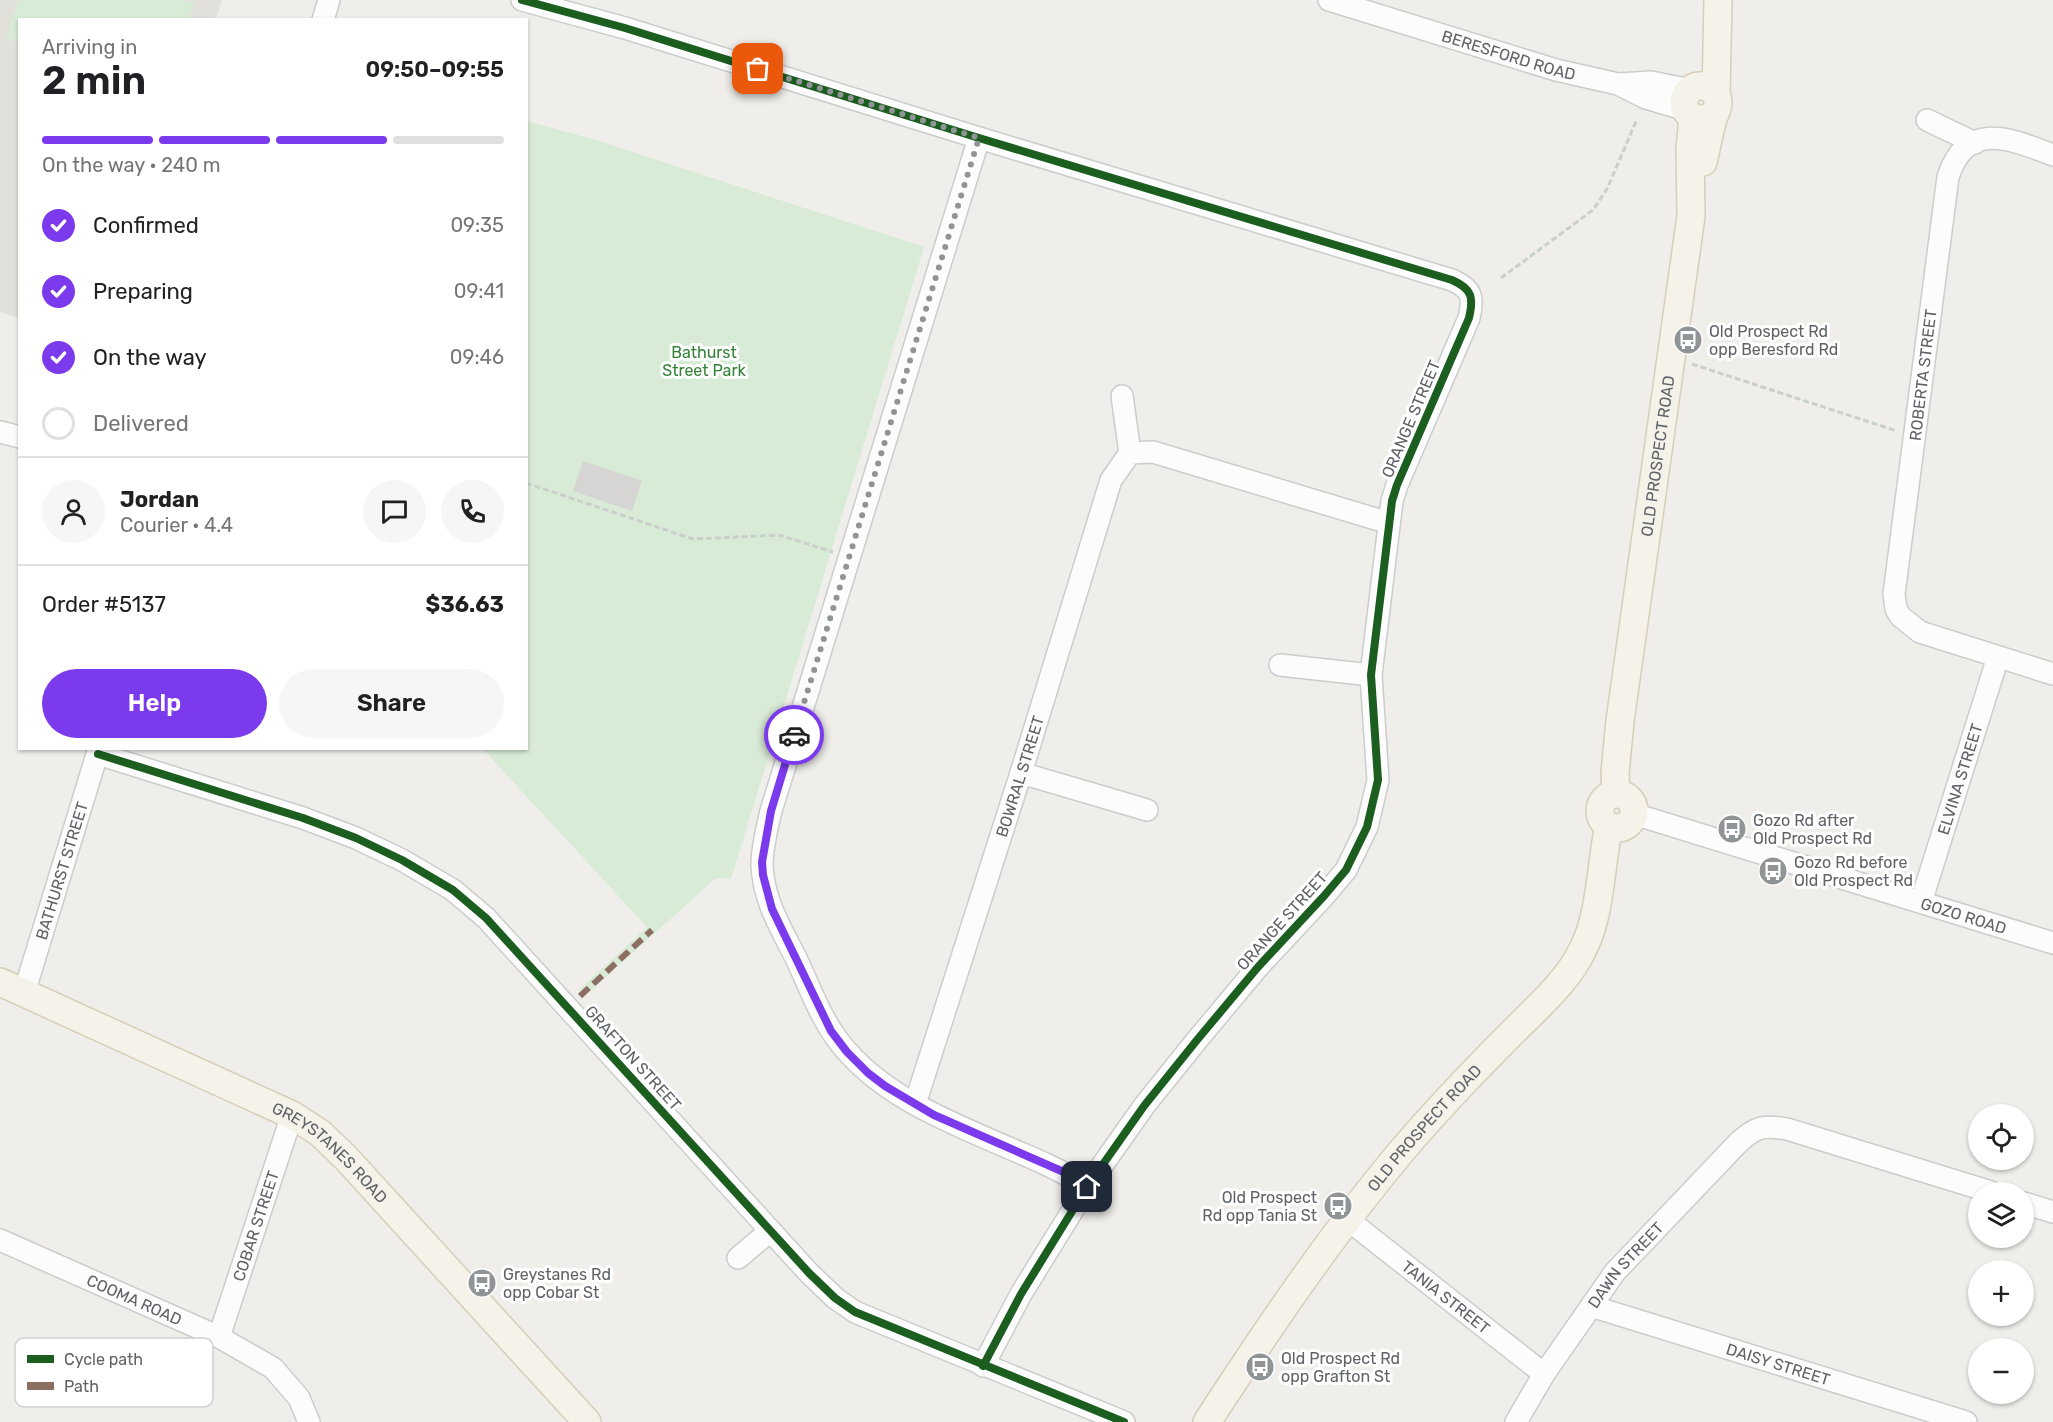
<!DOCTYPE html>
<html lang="en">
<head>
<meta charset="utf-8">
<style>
  :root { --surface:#fff; --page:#f6f6f6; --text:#202124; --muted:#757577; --line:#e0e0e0; --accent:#7c3aed }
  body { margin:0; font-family:Rubik,sans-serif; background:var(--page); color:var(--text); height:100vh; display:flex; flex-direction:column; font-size:22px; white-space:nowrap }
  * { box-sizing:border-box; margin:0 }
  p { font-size:20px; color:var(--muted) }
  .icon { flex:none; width:33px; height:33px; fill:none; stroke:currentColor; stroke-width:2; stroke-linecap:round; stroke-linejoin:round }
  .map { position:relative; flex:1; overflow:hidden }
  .drawer { position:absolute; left:18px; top:18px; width:510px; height:732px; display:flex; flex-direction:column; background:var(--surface); border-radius:0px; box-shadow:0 2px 4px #0004 }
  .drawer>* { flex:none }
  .controls { position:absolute; left:1968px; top:1104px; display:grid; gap:12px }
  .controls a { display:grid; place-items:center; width:66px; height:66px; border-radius:50%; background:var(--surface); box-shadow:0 2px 4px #0004; font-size:30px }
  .pin { position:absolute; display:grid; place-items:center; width:51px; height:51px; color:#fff; margin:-26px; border-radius:12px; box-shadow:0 3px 9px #0006 }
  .courier { position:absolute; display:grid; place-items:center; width:60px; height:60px; margin:-30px; border:4px solid #7c3aed; border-radius:50%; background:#fff; color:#222; box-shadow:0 2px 8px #0007 }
  .head em { font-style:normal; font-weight:600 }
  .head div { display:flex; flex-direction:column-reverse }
  .head { display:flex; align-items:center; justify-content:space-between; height:102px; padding:0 24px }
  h1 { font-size:39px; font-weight:600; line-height:45px }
  .bar { display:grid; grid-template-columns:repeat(4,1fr); gap:9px 6px; align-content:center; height:72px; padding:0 24px }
  .bar i { height:8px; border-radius:4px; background:var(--line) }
  .bar .active { background:var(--accent) }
  .bar p { grid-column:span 4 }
  .line { display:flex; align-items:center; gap:15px; padding:0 24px; border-top:2px solid var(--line) }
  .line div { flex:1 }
  .round { display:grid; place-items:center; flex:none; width:63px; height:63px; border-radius:32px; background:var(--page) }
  ol { padding:0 24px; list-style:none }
  li { display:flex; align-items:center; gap:18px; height:66px }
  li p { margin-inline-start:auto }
  li .icon { padding:6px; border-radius:50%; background:var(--accent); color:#fff; stroke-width:4 }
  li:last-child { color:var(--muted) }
  li i { width:33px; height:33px; border:3px solid var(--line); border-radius:50% }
  .cta { display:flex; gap:12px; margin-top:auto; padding:12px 24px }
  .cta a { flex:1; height:69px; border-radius:36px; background:var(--accent); color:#fff; font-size:24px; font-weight:600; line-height:69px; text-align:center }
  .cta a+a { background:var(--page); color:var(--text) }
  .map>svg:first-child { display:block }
  .education { fill:#e2e0da }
  .green { fill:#d8ebd6 }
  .building { fill:#d6d5d3 }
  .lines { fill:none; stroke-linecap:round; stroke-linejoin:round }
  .minor-casing { stroke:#cbcccc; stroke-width:24 }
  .major-casing { stroke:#d7ceb8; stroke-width:30 }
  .path { stroke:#cacfcc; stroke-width:3; stroke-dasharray:6 3; stroke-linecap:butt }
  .minor { stroke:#fdfcfc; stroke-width:21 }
  .major { stroke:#f4f2e9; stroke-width:27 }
  .quiet { stroke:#8d6e63; stroke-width:6; stroke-dasharray:12 6; stroke-linecap:butt }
  .cycleway-casing { stroke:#fff; stroke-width:11 }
  .cycleway { stroke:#1b5e20; stroke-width:8 }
  .done { stroke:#919496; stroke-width:6; stroke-dasharray:0 10.8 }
  .route { stroke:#7c3aed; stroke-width:8 }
  .labels { text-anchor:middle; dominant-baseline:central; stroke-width:6; stroke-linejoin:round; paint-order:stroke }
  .street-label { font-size:16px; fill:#5f6368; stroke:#fff }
  .poi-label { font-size:16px; fill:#5f6368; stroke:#fff; text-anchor:start }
  .park-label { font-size:16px; fill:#348238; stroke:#fff }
  .key { fill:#fff; stroke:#cfd0d2; stroke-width:1.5 }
  .key-label { font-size:16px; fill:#5f6368 }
</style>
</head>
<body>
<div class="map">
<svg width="2053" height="1422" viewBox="0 0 2053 1422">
  <rect width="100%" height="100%" fill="#efeeea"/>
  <polygon class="education" points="0,0 222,0 216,19 20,20 19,318 0,312"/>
  <g class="green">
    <polygon points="18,0 183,0 194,3 189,19 20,20 19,42 6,38"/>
    <polygon points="527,121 599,141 924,247 731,879 716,878 585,996 580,989 647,927 483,749 526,748"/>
  </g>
  <polygon class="building" points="583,461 642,481 632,511 573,491"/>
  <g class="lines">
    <g class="minor-casing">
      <g id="minor">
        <path d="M522,0L625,28L979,138L1452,280C1472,289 1474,297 1469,318L1397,485L1392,501L1371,675L1378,780L1367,827L1346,870L1324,896L1258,967L1197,1040L1144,1106L1087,1187L1021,1294L983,1366"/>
        <path id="s1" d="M1329,0L1556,70L1618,84L1646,98L1686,110"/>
        <polyline points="323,20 329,0"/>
        <polyline points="1619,84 1651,82 1691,90"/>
        <polyline points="1927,120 1975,143"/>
        <path d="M979,138L771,811C767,828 762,847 762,865C763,899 781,929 796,958C809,986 821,1019 840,1043C884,1099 955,1124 1018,1152C1042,1162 1065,1172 1087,1187"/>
        <path d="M2053,155C2011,139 1967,119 1948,177L1894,594L1896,609L1900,616L1920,632L2053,674"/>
        <polyline points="1122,396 1130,453"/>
        <polyline points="0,432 20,437"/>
        <polyline points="1280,665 1371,675"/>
        <polyline points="98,754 303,818 356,838 402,860 453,890 486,918 809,1273 835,1298 855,1312 1124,1422"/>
        <polyline points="1021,773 1147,810"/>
        <path id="s2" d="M1634,814L2053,943"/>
        <path id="s3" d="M1921,902L1998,657"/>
        <path id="s4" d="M24,993L99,748"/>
        <path id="s5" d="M915,1104L1021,773L1111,480L1130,453L1153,452L1389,523"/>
        <polyline points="2024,1203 2053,1212"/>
        <path id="s6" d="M1347,1219L1544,1374"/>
        <path id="s7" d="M0,1240L219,1337L273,1368L299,1398L309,1422"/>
        <polyline points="738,1258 770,1231"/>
        <path id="s8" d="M1591,1306L1966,1422"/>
        <path id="s9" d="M219,1337L292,1115"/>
        <path id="s10" d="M1516,1422L1544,1374L1615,1272L1738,1143C1756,1126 1764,1125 1787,1129L1991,1192"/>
      </g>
    </g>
    <g class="major-casing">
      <g id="major">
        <polyline points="1716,93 1718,0"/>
        <path d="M1703,162C1707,147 1709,130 1714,116C1716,111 1718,108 1718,103C1718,96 1715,90 1709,88C1703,85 1696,85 1691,89C1673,104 1693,130 1714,114"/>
        <path id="s11" d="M1616,793L1615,773L1620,721L1691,216L1690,148L1693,118"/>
        <circle cx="1617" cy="811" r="17"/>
        <path id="s12" d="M0,982L292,1115L320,1133L346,1158L587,1422"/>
        <path id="s13" d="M1207,1422C1267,1330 1329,1238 1400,1153C1434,1113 1471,1074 1508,1037C1533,1011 1566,984 1582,951C1600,917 1600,874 1607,836L1611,828"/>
      </g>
    </g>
    <g class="path">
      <polyline points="1501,278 1593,210 1607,189 1637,119"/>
      <polyline points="1692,364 1897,431"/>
      <polyline points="526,483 693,539 779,535 833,552"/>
    </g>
    <use href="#minor" class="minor"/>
    <use href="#major" class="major"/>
    <polyline class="quiet" points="580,996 652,930"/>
    <g class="cycleway-casing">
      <g id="cycleway">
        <path d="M522,0L625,28L979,138L1452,280C1472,289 1474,297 1469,318L1397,485L1392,501L1371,675L1378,780L1367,827L1346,870L1324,896L1258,967L1197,1040L1144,1106L1087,1187L1021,1294L983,1366"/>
        <polyline points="98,754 303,818 356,838 402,860 453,890 486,918 809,1273 835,1298 855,1312 1124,1422"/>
      </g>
    </g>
    <use href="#cycleway" class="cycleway"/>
  </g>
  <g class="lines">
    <polyline class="done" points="758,69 979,138 794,735"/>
    <polyline class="route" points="794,735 771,811 762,862 763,875 772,909 831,1031 847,1052 868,1073 885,1086 934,1115 1066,1173 1087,1187"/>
  </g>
  <defs>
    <g id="bus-disc" transform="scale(1.5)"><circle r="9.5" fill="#919496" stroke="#fff"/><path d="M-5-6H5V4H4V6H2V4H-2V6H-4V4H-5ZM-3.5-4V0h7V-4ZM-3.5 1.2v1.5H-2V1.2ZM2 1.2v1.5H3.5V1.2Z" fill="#fff"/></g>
  </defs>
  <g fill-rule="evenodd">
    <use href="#bus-disc" x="1688" y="340"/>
    <use href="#bus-disc" x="1732" y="829"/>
    <use href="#bus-disc" x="1773" y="871"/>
    <use href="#bus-disc" x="1338" y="1206"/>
    <use href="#bus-disc" x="482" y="1283"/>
    <use href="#bus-disc" x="1260" y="1367"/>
  </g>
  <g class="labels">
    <g class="street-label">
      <text stroke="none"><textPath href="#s1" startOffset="188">BERESFORD ROAD</textPath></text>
      <text transform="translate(1923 375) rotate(-83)">ROBERTA STREET</text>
      <text transform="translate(1411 419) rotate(-67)">ORANGE STREET</text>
      <text stroke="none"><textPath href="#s11" startOffset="340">OLD PROSPECT ROAD</textPath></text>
      <text stroke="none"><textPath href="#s5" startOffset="344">BOWRAL STREET</textPath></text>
      <text stroke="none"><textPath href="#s3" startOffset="129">ELVINA STREET</textPath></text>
      <text stroke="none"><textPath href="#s4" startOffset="128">BATHURST STREET</textPath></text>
      <text stroke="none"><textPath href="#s2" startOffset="345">GOZO ROAD</textPath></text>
      <text transform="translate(1282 921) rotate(-48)">ORANGE STREET</text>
      <text transform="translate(633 1058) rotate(48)">GRAFTON STREET</text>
      <text stroke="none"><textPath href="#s13" startOffset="366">OLD PROSPECT ROAD</textPath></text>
      <text stroke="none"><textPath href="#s12" startOffset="374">GREYSTANES ROAD</textPath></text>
      <text stroke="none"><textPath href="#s9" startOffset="117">COBAR STREET</textPath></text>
      <text stroke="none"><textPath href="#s10" startOffset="192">DAWN STREET</textPath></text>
      <text stroke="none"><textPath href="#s6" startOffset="126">TANIA STREET</textPath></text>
      <text stroke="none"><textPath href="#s7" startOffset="147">COOMA ROAD</textPath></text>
      <text stroke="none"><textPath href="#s8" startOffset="196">DAISY STREET</textPath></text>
    </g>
    <g class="poi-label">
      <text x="1709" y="331">Old Prospect Rd<tspan x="1709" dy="18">opp Beresford Rd</tspan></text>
      <text x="1753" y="820">Gozo Rd after<tspan x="1753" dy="18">Old Prospect Rd</tspan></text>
      <text x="1794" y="862">Gozo Rd before<tspan x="1794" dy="18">Old Prospect Rd</tspan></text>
      <text x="1317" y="1197" text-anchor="end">Old Prospect<tspan x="1317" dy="18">Rd opp Tania St</tspan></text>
      <text x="503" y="1274">Greystanes Rd<tspan x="503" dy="18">opp Cobar St</tspan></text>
      <text x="1281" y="1358">Old Prospect Rd<tspan x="1281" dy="18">opp Grafton St</tspan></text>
    </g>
    <g class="park-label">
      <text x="704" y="352">Bathurst<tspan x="704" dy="18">Street Park</tspan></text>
    </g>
  </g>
  <rect x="15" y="1338" width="198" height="69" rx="9" class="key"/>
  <rect x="27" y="1355" width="27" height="8" fill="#1b5e20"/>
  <rect x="27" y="1382" width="27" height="8" fill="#8d6e63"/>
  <g class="key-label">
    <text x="64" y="1365">Cycle path</text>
    <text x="64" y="1392">Path</text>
  </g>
</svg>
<div class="controls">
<a><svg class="icon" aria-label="locate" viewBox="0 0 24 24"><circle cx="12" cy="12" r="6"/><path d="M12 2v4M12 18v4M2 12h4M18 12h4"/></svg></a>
<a><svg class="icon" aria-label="layers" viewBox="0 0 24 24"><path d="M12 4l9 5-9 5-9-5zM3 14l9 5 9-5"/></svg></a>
<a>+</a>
<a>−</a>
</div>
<div class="pin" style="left:758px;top:69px;background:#ea580c"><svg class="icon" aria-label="bag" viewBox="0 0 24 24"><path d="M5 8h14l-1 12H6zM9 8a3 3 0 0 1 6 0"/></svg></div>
<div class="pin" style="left:1087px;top:1187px;background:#1f2937"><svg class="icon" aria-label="home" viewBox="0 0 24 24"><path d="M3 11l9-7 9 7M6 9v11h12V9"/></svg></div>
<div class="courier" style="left:794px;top:735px"><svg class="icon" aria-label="car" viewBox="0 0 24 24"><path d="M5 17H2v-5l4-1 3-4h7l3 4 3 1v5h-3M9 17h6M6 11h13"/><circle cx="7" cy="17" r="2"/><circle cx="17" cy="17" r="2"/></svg></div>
<section class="drawer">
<div class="head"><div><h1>2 min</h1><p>Arriving in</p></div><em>09:50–09:55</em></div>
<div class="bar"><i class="active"></i><i class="active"></i><i class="active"></i><i></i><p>On the way · 240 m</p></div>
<ol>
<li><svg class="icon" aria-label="check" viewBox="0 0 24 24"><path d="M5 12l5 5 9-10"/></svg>Confirmed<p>09:35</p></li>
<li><svg class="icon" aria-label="check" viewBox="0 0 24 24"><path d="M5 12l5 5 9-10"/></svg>Preparing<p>09:41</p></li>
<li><svg class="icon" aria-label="check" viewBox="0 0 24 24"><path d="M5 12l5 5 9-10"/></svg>On the way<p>09:46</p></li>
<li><i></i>Delivered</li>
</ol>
<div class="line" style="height:108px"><a class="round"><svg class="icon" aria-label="person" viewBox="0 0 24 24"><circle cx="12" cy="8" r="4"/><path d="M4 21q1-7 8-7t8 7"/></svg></a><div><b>Jordan</b><p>Courier · 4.4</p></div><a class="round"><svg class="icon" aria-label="chat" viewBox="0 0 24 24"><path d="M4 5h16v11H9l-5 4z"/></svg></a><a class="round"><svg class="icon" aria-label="phone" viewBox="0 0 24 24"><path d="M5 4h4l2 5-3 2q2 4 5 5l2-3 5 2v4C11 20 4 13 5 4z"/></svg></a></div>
<div class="line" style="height:78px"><div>Order #5137</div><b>$36.63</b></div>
<div class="cta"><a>Help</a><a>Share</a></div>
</section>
</div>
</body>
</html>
